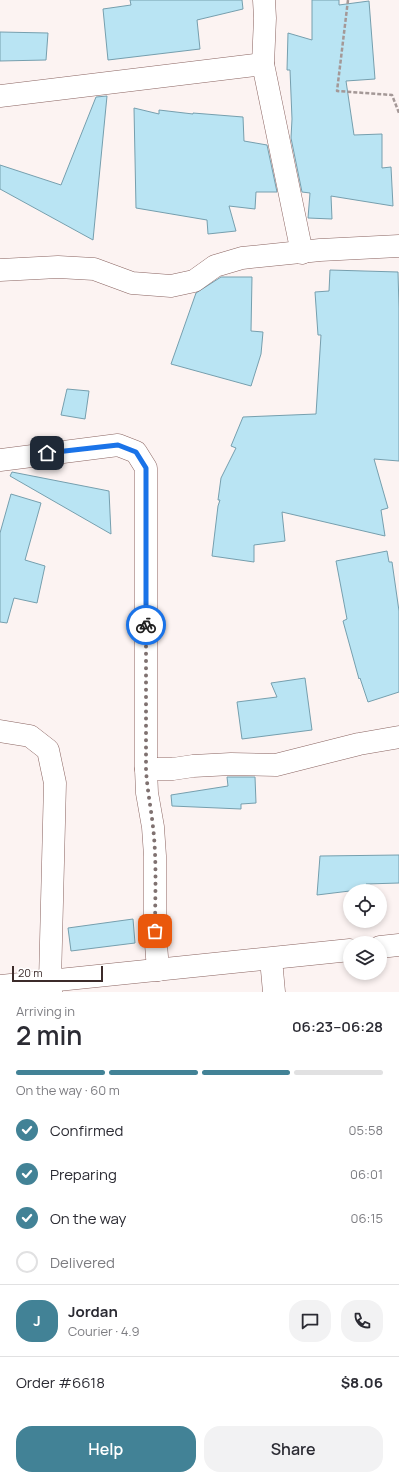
<!DOCTYPE html>
<html lang="en">
<head>
<meta charset="utf-8">
<style>
  :root { --surface:#fff; --page:#f2f2f3; --text:#2b2b33; --muted:#7c7c81; --line:#e1e1e2; --accent:#428296 }
  body { margin:0; font-family:Manrope,sans-serif; background:var(--page); color:var(--text); height:100vh; display:flex; flex-direction:column; font-size:15px; white-space:nowrap }
  * { box-sizing:border-box; margin:0 }
  p { font-size:13px; color:var(--muted) }
  .icon { flex:none; width:22px; height:22px; fill:none; stroke:currentColor; stroke-width:2; stroke-linecap:round; stroke-linejoin:round }
  .map { position:relative; height:992px; overflow:hidden }
  .details { display:flex; flex-direction:column; background:var(--surface); flex:1 }
  .details>* { flex:none }
  .tools { position:absolute; left:343px; top:884px; display:grid; gap:8px }
  .tools a { display:grid; place-items:center; width:44px; height:44px; border-radius:50%; background:var(--surface); box-shadow:0 2px 6px #0003; font-size:20px }
  .scale { position:absolute; left:12px; bottom:10px; width:91px; box-sizing:border-box; padding-left:4px; border:2px solid #3c2b2a; border-top:0; font-size:11px; line-height:14px; white-space:nowrap; color:#3c2b2a; -webkit-text-stroke:3px #fff; paint-order:stroke }
  .pin { position:absolute; display:grid; place-items:center; width:34px; height:34px; color:#fff; margin:-17px; border-radius:8px; box-shadow:0 2px 6px #0006 }
  .courier { position:absolute; display:grid; place-items:center; width:40px; height:40px; margin:-20px; border:3px solid #1a73e8; border-radius:50%; background:#fff; color:#222; box-shadow:0 1px 5px #0007 }
  .summary em { font-style:normal; font-weight:600 }
  .summary div { display:flex; flex-direction:column-reverse }
  .summary { display:flex; align-items:center; justify-content:space-between; height:68px; padding:0 16px }
  h1 { font-size:26px; font-weight:600; line-height:30px }
  .bar { display:grid; grid-template-columns:repeat(4,1fr); gap:6px 4px; align-content:center; height:48px; padding:0 16px }
  .bar i { height:5px; border-radius:3px; background:var(--line) }
  .bar .on { background:var(--accent) }
  .bar p { grid-column:span 4 }
  .line { display:flex; align-items:center; gap:10px; padding:0 16px; border-top:1px solid var(--line) }
  .line div { flex:1 }
  .round { display:grid; place-items:center; flex:none; width:42px; height:42px; border-radius:16px; background:var(--page) }
  ol { padding:0 16px; list-style:none }
  li { display:flex; align-items:center; gap:12px; height:44px }
  li p { margin-inline-start:auto }
  li .icon { padding:4px; border-radius:50%; background:var(--accent); color:#fff; stroke-width:4 }
  li:last-child { color:var(--muted) }
  li i { width:22px; height:22px; border:2px solid var(--line); border-radius:50% }
  .button { display:flex; gap:8px; margin-top:auto; padding:8px 16px }
  .button a { flex:1; height:46px; border-radius:16px; background:var(--accent); color:#fff; font-size:16px; font-weight:600; line-height:46px; text-align:center }
  .button a+a { background:var(--page); color:var(--text) }
  .map>svg:first-child { display:block }
  .building { fill:#b9e4f3; stroke:#769fae }
  .lines { fill:none; stroke-linecap:round; stroke-linejoin:round }
  .minor-casing { stroke:#8a6461; stroke-width:23 }
  .tertiary-casing { stroke:#8a6461; stroke-width:23 }
  .path { stroke:#a49897; stroke-width:2.5; stroke-dasharray:4 2; stroke-linecap:butt }
  .minor { stroke:#fff; stroke-width:22 }
  .tertiary { stroke:#fff; stroke-width:22 }
  .done { stroke:#7f7170; stroke-width:4; stroke-dasharray:0 7.2 }
  .route { stroke:#1a73e8; stroke-width:5 }
</style>
</head>
<body>
<div class="map">
<svg width="399" height="992" viewBox="0 0 399 992">
  <rect width="100%" height="100%" fill="#fcf3f2"/>
  <g class="building">
    <polygon points="130,0 242,0 243,9 197,20 200,49 108,60 103,9 131,5"/>
    <polygon points="312,0 339,0 339,5 369,1 375,79 346,81 354,135 382,134 382,168 391,167 393,206 331,196 332,219 308,218 310,193 302,192 291,138 292,119 290,70 287,70 288,33 312,40"/>
    <polygon points="0,32 48,33 46,60 0,61"/>
    <polygon points="107,96 93,240 0,189 0,165 61,185 96,97"/>
    <polygon points="134,108 159,114 159,110 193,114 193,113 243,117 244,141 267,145 277,192 256,192 255,209 229,206 236,231 208,234 207,220 136,208"/>
    <polygon points="330,270 398,272 399,308 399,461 374,459 388,508 381,510 385,536 282,512 285,541 254,545 254,562 212,556 218,506 220,500 218,500 221,478 236,448 231,446 243,417 316,414 321,335 318,335 315,292 329,291"/>
    <polygon points="221,277 252,277 251,331 263,332 261,354 251,386 171,364 196,293"/>
    <polygon points="67,389 89,391 85,419 61,415"/>
    <polygon points="12,472 109,491 111,534 10,476"/>
    <polygon points="11,494 41,503 25,560 45,566 37,603 14,598 7,623 0,622 0,533"/>
    <polygon points="387,551 389,562 392,562 399,611 399,692 368,702 360,678 359,679 343,621 347,619 336,561"/>
    <polygon points="305,678 312,730 242,739 237,702 277,697 271,683"/>
    <polygon points="227,777 255,777 256,803 241,804 241,809 172,806 171,795 228,786"/>
    <polygon points="399,855 399,883 366,884 366,889 317,895 320,856"/>
    <polygon points="133,919 135,943 71,951 68,928"/>
  </g>
  <g class="lines">
    <g class="minor-casing">
      <g id="minor">
        <polyline points="264,0 265,18 263,64 302,253"/>
        <polyline points="0,96 263,64"/>
        <polyline points="0,270 58,267 94,269 132,283 171,286 194,281 215,266 242,258 320,250 399,246"/>
        <polyline points="0,460 118,445 136,452 146,468 146,769"/>
        <polyline points="0,731 30,736 48,750 55,783 50,981 51,992"/>
        <polyline points="271,959 274,992"/>
        <polyline points="158,970 155,931 155,856 153,827 147,793 146,769 173,769 193,766 231,764 276,765 359,744 399,737"/>
      </g>
    </g>
    <g class="tertiary-casing">
      <g id="tertiary">
        <polyline points="380,947 399,945"/>
        <polyline points="0,986 350,950"/>
      </g>
    </g>
    <polyline class="path" points="348,0 337,91 392,95 399,113"/>
    <use href="#minor" class="minor"/>
    <use href="#tertiary" class="tertiary"/>
  </g>
  <g class="lines">
    <path class="done" d="M146,625V769C147,789 151,808 153,827C157,861 155,897 155,931"/>
    <polyline class="route" points="47,453 118,445 136,452 146,468 146,625"/>
  </g>
</svg>
<div class="tools">
<a><svg class="icon" aria-label="locate" viewBox="0 0 24 24"><circle cx="12" cy="12" r="6"/><path d="M12 2v4M12 18v4M2 12h4M18 12h4"/></svg></a>
<a><svg class="icon" aria-label="layers" viewBox="0 0 24 24"><path d="M12 4l9 5-9 5-9-5zM3 14l9 5 9-5"/></svg></a>
</div>
<div class="scale">20 m</div>
<div class="pin" style="left:155px;top:931px;background:#ea580c"><svg class="icon" aria-label="bag" viewBox="0 0 24 24"><path d="M5 8h14l-1 12H6zM9 8a3 3 0 0 1 6 0"/></svg></div>
<div class="pin" style="left:47px;top:453px;background:#1f2937"><svg class="icon" aria-label="home" viewBox="0 0 24 24"><path d="M3 11l9-7 9 7M6 9v11h12V9"/></svg></div>
<div class="courier" style="left:146px;top:625px"><svg class="icon" aria-label="bike" viewBox="0 0 24 24"><circle cx="6" cy="16" r="4"/><circle cx="18" cy="16" r="4"/><path d="M6 16l4-8h5l3 8M10 8l3 8H6M13 5h3"/></svg></div>
</div>
<section class="details">
<div class="summary"><div><h1>2 min</h1><p>Arriving in</p></div><em>06:23–06:28</em></div>
<div class="bar"><i class="on"></i><i class="on"></i><i class="on"></i><i></i><p>On the way · 60 m</p></div>
<ol>
<li><svg class="icon" aria-label="check" viewBox="0 0 24 24"><path d="M5 12l5 5 9-10"/></svg>Confirmed<p>05:58</p></li>
<li><svg class="icon" aria-label="check" viewBox="0 0 24 24"><path d="M5 12l5 5 9-10"/></svg>Preparing<p>06:01</p></li>
<li><svg class="icon" aria-label="check" viewBox="0 0 24 24"><path d="M5 12l5 5 9-10"/></svg>On the way<p>06:15</p></li>
<li><i></i>Delivered</li>
</ol>
<div class="line" style="height:72px"><b class="round" style="background:var(--accent);color:#fff">J</b><div><b>Jordan</b><p>Courier · 4.9</p></div><a class="round"><svg class="icon" aria-label="chat" viewBox="0 0 24 24"><path d="M4 5h16v11H9l-5 4z"/></svg></a><a class="round"><svg class="icon" aria-label="phone" viewBox="0 0 24 24"><path d="M5 4h4l2 5-3 2q2 4 5 5l2-3 5 2v4C11 20 4 13 5 4z"/></svg></a></div>
<div class="line" style="height:52px"><div>Order #6618</div><b>$8.06</b></div>
<div class="button"><a>Help</a><a>Share</a></div>
</section>
</body>
</html>
